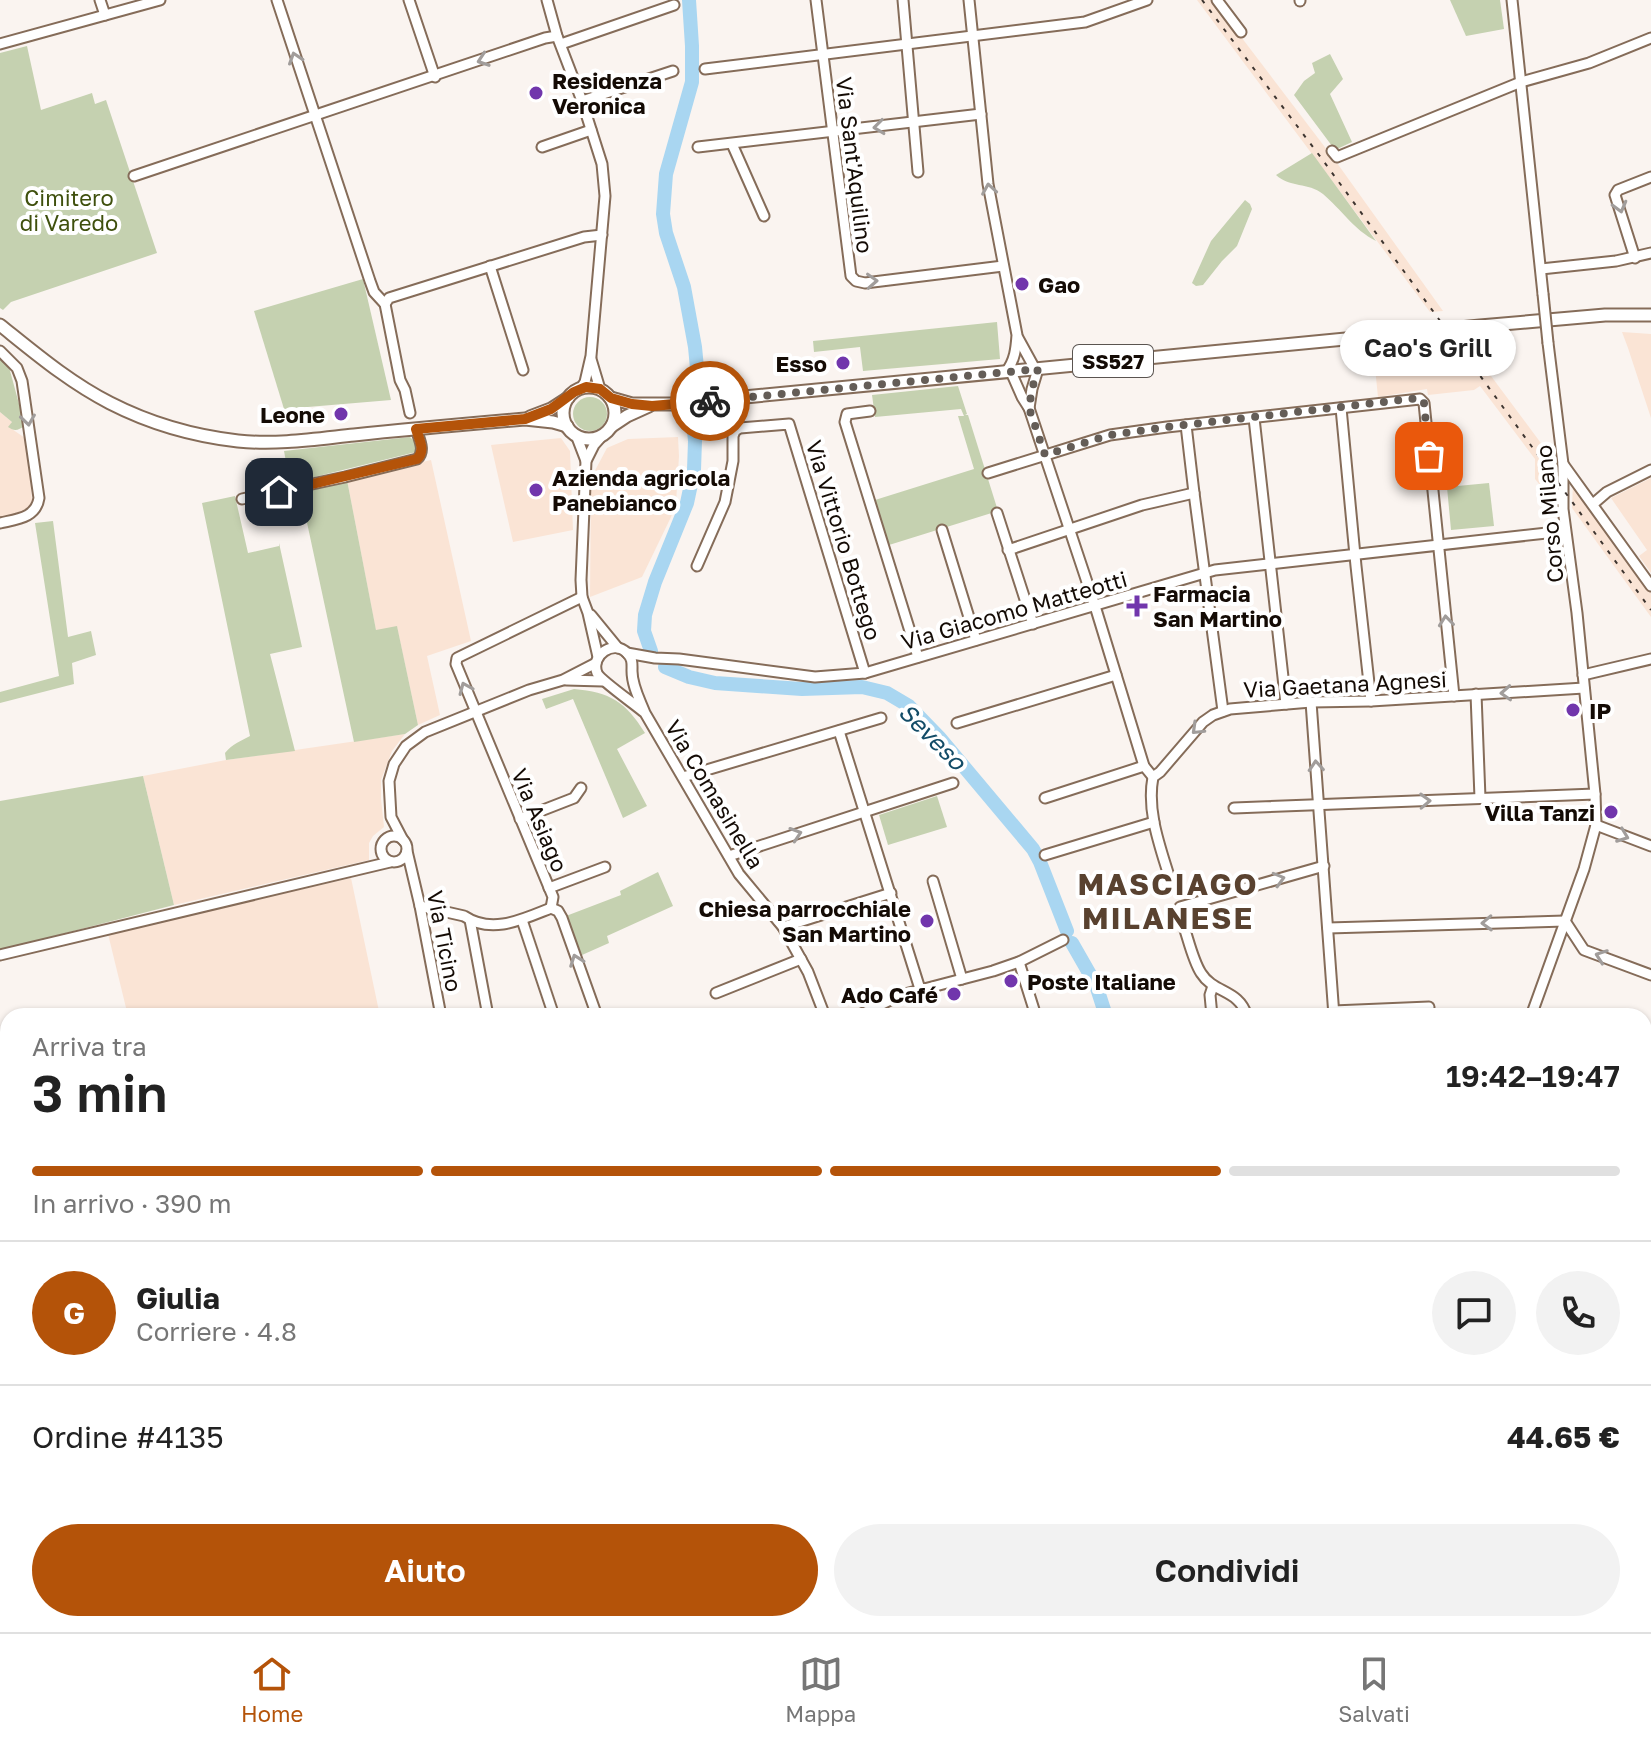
<!DOCTYPE html>
<html lang="it">
<head>
<meta charset="utf-8">
<style>
  :root { --surface:#fff; --page:#f2f2f2; --text:#222; --muted:#767676; --line:#e0e0e0; --accent:#b45309 }
  body { margin:0; font-family:"Golos Text",sans-serif; background:var(--page); color:var(--text); height:100vh; display:flex; flex-direction:column; font-size:30px; white-space:nowrap }
  * { box-sizing:border-box; margin:0 }
  p { font-size:26px; color:var(--muted) }
  .icon { flex:none; width:44px; height:44px; fill:none; stroke:currentColor; stroke-width:2; stroke-linecap:round; stroke-linejoin:round }
  .map { position:relative; flex:1; overflow:hidden }
  .drawer { position:absolute; left:0px; top:1008px; width:1652px; height:624px; display:flex; flex-direction:column; background:var(--surface); border-radius:24px 24px 0 0; box-shadow:0 2px 6px #0004 }
  .drawer>* { flex:none }
  .pin { position:absolute; display:grid; place-items:center; width:68px; height:68px; color:#fff; margin:-34px; border-radius:16px; box-shadow:0 4px 12px #0006 }
  .courier { position:absolute; display:grid; place-items:center; width:80px; height:80px; margin:-40px; border:6px solid #b45309; border-radius:50%; background:#fff; color:#222; box-shadow:0 2px 10px #0007 }
  .bubble { position:absolute; height:56px; border-radius:28px; background:var(--surface); box-shadow:0 2px 6px #0004; font-size:26px; font-weight:600; line-height:56px; text-align:center }
  .head em { font-style:normal; font-weight:600 }
  .head div { display:flex; flex-direction:column-reverse }
  .head { display:flex; align-items:center; justify-content:space-between; height:136px; padding:0 32px }
  h1 { font-size:52px; font-weight:600; line-height:60px }
  .bar { display:grid; grid-template-columns:repeat(4,1fr); gap:12px 8px; align-content:center; height:96px; padding:0 32px }
  .bar i { height:10px; border-radius:6px; background:var(--line) }
  .bar .current { background:var(--accent) }
  .bar p { grid-column:span 4 }
  .line { display:flex; align-items:center; gap:20px; padding:0 32px; border-top:2px solid var(--line) }
  .line div { flex:1 }
  .round { display:grid; place-items:center; flex:none; width:84px; height:84px; border-radius:42px; background:var(--page) }
  .action { display:flex; gap:16px; margin-top:auto; padding:16px 32px }
  .action a { flex:1; height:92px; border-radius:48px; background:var(--accent); color:#fff; font-size:32px; font-weight:600; line-height:92px; text-align:center }
  .action a+a { background:var(--page); color:var(--text) }
  .dock { display:flex; justify-content:space-around; align-items:center; height:112px; border-top:2px solid var(--line); background:var(--surface); font-size:22px; color:var(--muted) }
  .dock a { display:grid; justify-items:center; gap:4px }
  .dock .current { color:var(--accent) }
  .map>svg:first-child { display:block }
  .built { fill:#fae4d5 }
  .green { fill:#c5d1b0 }
  .lines { fill:none; stroke-linecap:round; stroke-linejoin:round }
  .river { stroke:#a9d6f1; stroke-width:14 }
  .minor-casing { stroke:#856c59; stroke-width:13 }
  .major-casing { stroke:#856c59; stroke-width:15 }
  .minor { stroke:#fff; stroke-width:9 }
  .major { stroke:#fff; stroke-width:11 }
  .rail { stroke:#3e3530; stroke-width:2; stroke-dasharray:4 8; stroke-linecap:butt }
  .minor-bridge-casing { stroke:#856c59; stroke-width:13; stroke-linecap:butt }
  .minor-bridge { stroke:#fff; stroke-width:9 }
  .oneway { stroke:#a19d9b }
  .done { stroke:#645d57; stroke-width:8; stroke-dasharray:0 14.4 }
  .route { stroke:#b45309; stroke-width:10 }
  .poi-dot { fill:#7136ac; stroke:#fff; stroke-width:3 }
  .labels { text-anchor:middle; dominant-baseline:central; stroke-width:8; stroke-linejoin:round; paint-order:stroke }
  .shield { fill:#fff; stroke:#5a5450; stroke-width:2 }
  .shield-label { font-size:20px; font-weight:bold; fill:#140b05 }
  .poi-label { font-size:22px; font-weight:bold; fill:#140b05; stroke:#fff; text-anchor:start }
  .street-label { font-size:22px; fill:#140b05; stroke:#fff }
  .park-label { font-size:22px; fill:#3f500d; stroke:#fff }
  .water-label { font-size:24px; font-style:italic; fill:#134c67; stroke:#fff }
  .district-label { font-size:30px; font-weight:bold; letter-spacing:2px; fill:#594230; stroke:#fff }
</style>
</head>
<body>
<div class="map">
<svg width="1651" height="1632" viewBox="0 0 1651 1632">
  <rect width="100%" height="100%" fill="#faf4f0"/>
  <g class="built">
    <polygon points="1197,0 1213,0 1337,163 1443,311 1430,312"/>
    <polygon points="1622,332 1651,334 1651,418 1628,348"/>
    <polygon points="1468,345 1552,458 1556,467 1557,489 1555,500 1552,500 1535,479 1535,459 1480,386 1474,390 1428,395 1427,389 1378,397 1374,358"/>
    <polygon points="0,412 12,422 9,427 25,438 29,454 32,501 26,512 0,519"/>
    <polygon points="678,437 679,456 676,503 671,517 642,577 590,597 591,478 607,448 628,439"/>
    <polygon points="561,438 570,451 573,530 513,542 491,445"/>
    <polygon points="431,460 471,641 427,656 440,715 418,725 397,627 376,631 347,480"/>
    <polygon points="1651,478 1651,573 1639,556 1647,550 1611,498"/>
    <polygon points="1573,483 1651,593 1651,617 1572,508"/>
    <polygon points="405,734 392,751 381,780 381,799 384,827 373,836 369,843 369,860 174,905 143,776 226,760"/>
    <polygon points="351,878 380,1016 128,1016 108,934"/>
  </g>
  <g class="green">
    <polygon points="1450,0 1500,0 1504,29 1466,36"/>
    <polygon points="27,46 41,110 92,93 95,104 106,100 157,253 11,302 3,310 0,308 0,53"/>
    <polygon points="1330,54 1343,79 1330,94 1352,142 1335,150 1294,95 1304,81 1315,73 1312,63"/>
    <path d="M1312,153L1376,241C1354,230 1341,209 1323,194C1308,182 1290,188 1276,175Z"/>
    <polygon points="1245,200 1250,204 1252,209 1237,246 1222,261 1203,285 1196,286 1192,283 1211,241"/>
    <polygon points="363,279 391,400 284,409 254,311"/>
    <polygon points="997,322 1000,359 863,371 860,347 814,352 813,341"/>
    <path d="M0,359L9,367L25,426C18,430 15,432 8,427L12,422L0,412Z"/>
    <polygon points="958,386 967,414 965,415 968,415 998,511 889,545 875,500 974,469 958,416 964,416 961,409 875,417 872,395"/>
    <circle cx="590" cy="414" r="17"/>
    <polygon points="410,437 417,444 416,452 290,483 284,451"/>
    <polygon points="347,480 376,630 397,626 418,725 405,734 354,742 300,490"/>
    <polygon points="1489,483 1494,526 1451,530 1447,487"/>
    <path d="M235,496L248,553L279,546V543L302,647L270,654L295,751L226,760L225,753C232,744 241,741 250,736L202,503Z"/>
    <polygon points="53,521 68,637 91,631 96,655 72,663 74,684 0,703 0,692 59,676 35,523"/>
    <path d="M574,689C610,692 626,702 645,733L617,749L647,806L623,818L573,699L546,709L542,699Z"/>
    <polygon points="143,776 174,905 0,950 0,801"/>
    <polygon points="937,796 947,827 888,845 879,815"/>
    <polygon points="658,872 673,906 607,936 609,943 582,955 566,916 621,895 620,891"/>
  </g>
  <g class="lines">
    <g class="river">
      <polyline points="689,0 692,46 692,82 666,174 663,214 666,233 684,287 695,347 697,368 692,395"/>
      <polyline points="651,651 644,631 645,615 655,582 687,503 694,470 695,441 692,410"/>
      <polyline points="665,667 689,677 715,683 802,689 862,687 887,693 909,706 939,737 1033,849 1040,862 1067,931"/>
      <polyline points="1072,943 1096,985 1106,1016"/>
      <polyline points="1275,1624 1277,1632"/>
    </g>
    <g class="minor-casing">
      <g id="minor">
        <polyline points="100,0 105,15"/>
        <polyline points="277,0 370,281 374,292 385,304 400,380 405,390 410,413"/>
        <polyline points="409,0 435,77"/>
        <polyline points="547,0 557,36 582,101 602,164 605,196 591,356 585,382 581,388"/>
        <polyline points="816,0 851,276 856,281 865,283 1003,266"/>
        <polyline points="903,0 918,172"/>
        <path d="M969,0L988,184L1017,335C1016,349 1015,360 1006,372"/>
        <polyline points="1217,0 1241,32"/>
        <polyline points="1300,0 1300,1"/>
        <polyline points="1512,0 1543,294"/>
        <polyline points="0,44 160,0"/>
        <polyline points="561,44 674,5"/>
        <polyline points="705,69 1085,22 1147,0"/>
        <polyline points="582,101 673,71"/>
        <polyline points="732,144 764,216"/>
        <polyline points="542,147 591,130"/>
        <polyline points="698,147 981,114"/>
        <polyline points="1332,151 1337,157 1521,82 1589,63 1651,38"/>
        <polyline points="134,176 545,38 557,36"/>
        <polyline points="1635,258 1615,195 1618,190 1651,177"/>
        <polyline points="490,266 523,370"/>
        <polyline points="1541,269 1616,261 1651,253"/>
        <polyline points="385,304 389,298 584,237 602,235"/>
        <polyline points="1018,338 1035,369"/>
        <path d="M0,351L17,368L22,381L39,498C36,518 17,519 0,523"/>
        <polyline points="591,359 600,389"/>
        <polyline points="1011,372 1022,397 1029,408 1095,606 1144,766 1153,777"/>
        <polyline points="1029,408 1032,389 1038,369"/>
        <polyline points="1341,408 1356,566 1371,701"/>
        <polyline points="870,411 847,414 845,422 918,657"/>
        <polyline points="1254,418 1286,704"/>
        <polyline points="1186,425 1194,493 1223,711"/>
        <polyline points="576,435 586,461"/>
        <polyline points="1563,464 1651,586"/>
        <polyline points="988,473 1110,435 1167,427 1420,399 1424,403 1454,696"/>
        <path d="M242,499L345,477L417,459C426,451 419,439 416,429"/>
        <polyline points="1593,504 1607,492 1651,470"/>
        <polyline points="997,513 1033,624"/>
        <polyline points="942,530 976,640"/>
        <polyline points="1008,550 1142,505 1194,493"/>
        <polyline points="697,566 725,502 733,461 733,436 735,431 740,428 789,424 865,673"/>
        <polyline points="591,615 618,648"/>
        <polyline points="627,653 655,658 679,659 815,677 865,673 1215,570 1565,531"/>
        <polyline points="598,657 588,613 582,597 581,580 586,461 594,445 602,436"/>
        <polyline points="1583,675 1651,659"/>
        <polyline points="566,680 603,681"/>
        <polyline points="1476,694 1480,798"/>
        <polyline points="1311,702 1334,1016"/>
        <path d="M645,713C636,705 600,680 597,673C590,655 614,639 627,653C633,659 632,664 632,671C632,686 640,700 645,713L739,874L783,927L808,972L825,1016"/>
        <polyline points="957,723 1116,675"/>
        <polyline points="839,731 920,989"/>
        <polyline points="683,777 881,718"/>
        <polyline points="1045,798 1144,766"/>
        <polyline points="1234,808 1595,794"/>
        <polyline points="520,819 574,798 581,788"/>
        <polyline points="1596,825 1651,846"/>
        <circle cx="394" cy="849" r="13"/>
        <polyline points="403,840 391,817 389,781 394,764 406,746 425,732 529,690 563,680 596,663"/>
        <polyline points="407,851 420,906 441,1016"/>
        <polyline points="1045,855 1154,822"/>
        <polyline points="729,856 953,783"/>
        <polyline points="933,881 962,979"/>
        <path d="M1172,886C1162,851 1146,814 1153,777L1160,772L1203,722L1213,715L1230,709L1311,702L1371,701L1584,688"/>
        <polyline points="549,888 605,867"/>
        <path d="M420,906L464,916C492,935 523,919 551,908"/>
        <polyline points="1180,907 1324,866"/>
        <polyline points="551,908 553,897 456,664 457,658 582,597"/>
        <polyline points="551,908 558,911 562,918 597,1016"/>
        <polyline points="470,920 488,1016"/>
        <polyline points="522,920 554,1016"/>
        <path d="M1183,924C1188,938 1193,961 1201,973C1214,994 1239,989 1247,1016"/>
        <polyline points="783,927 891,893"/>
        <polyline points="1328,928 1565,921 1584,950 1651,975"/>
        <polyline points="0,955 390,862"/>
        <polyline points="1019,962 1036,1016"/>
        <polyline points="716,993 801,959"/>
        <polyline points="1333,1011 1429,1007 1427,1016"/>
        <polyline points="857,1016 901,995 993,971 1019,962 1063,940"/>
        <polyline points="1212,1016 1210,995 1213,986"/>
        <polyline points="1531,1016 1584,869 1596,825 1595,794 1577,613 1563,509 1563,464 1548,343"/>
        <polyline points="0,1171 8,1201"/>
        <polyline points="1644,1242 1651,1242"/>
        <polyline points="0,1376 8,1374"/>
        <polyline points="1648,1410 1651,1430"/>
        <polyline points="1644,1551 1651,1550"/>
        <polyline points="0,1586 8,1583"/>
        <polyline points="0,1616 5,1632"/>
        <polyline points="154,1624 157,1632"/>
        <polyline points="249,1624 252,1632"/>
        <polyline points="344,1624 346,1632"/>
        <polyline points="443,1624 445,1632"/>
        <polyline points="973,1624 976,1632"/>
        <polyline points="984,1624 985,1632"/>
        <polyline points="1180,1624 1182,1632"/>
        <polyline points="1518,1624 1520,1632"/>
        <polyline points="55,1632 86,1624"/>
        <polyline points="626,1632 694,1624"/>
        <polyline points="1426,1632 1456,1624"/>
      </g>
    </g>
    <g class="major-casing">
      <g id="major">
        <path d="M0,325C35,353 69,382 110,403C149,423 194,436 238,441C277,445 316,439 354,435C411,429 468,424 525,419L553,422L567,426"/>
        <circle cx="589" cy="413" r="26"/>
        <polyline points="611,398 632,404 672,404 1480,326 1605,315 1651,315"/>
        <polyline points="530,417 551,409 568,398"/>
        <polyline points="612,426 627,416 649,406"/>
      </g>
    </g>
    <use href="#minor" class="minor"/>
    <use href="#major" class="major"/>
    <polyline class="rail" points="1202,0 1322,159 1651,610"/>
    <g class="minor-bridge-casing">
      <polyline id="minor-bridge" points="1543,294 1548,343"/>
    </g>
    <use href="#minor-bridge" class="minor-bridge"/>
  </g>
  <defs><path id="oneway-chevron" d="M-2-3.5L2.5 0L-2 3.5" fill="none" stroke-width="1.6" stroke-linecap="round" stroke-linejoin="round" transform="scale(2)"/></defs>
  <g class="oneway">
    <use href="#oneway-chevron" transform="translate(295 58) rotate(-108)"/>
    <use href="#oneway-chevron" transform="translate(483 60) rotate(161)"/>
    <use href="#oneway-chevron" transform="translate(879 127) rotate(173)"/>
    <use href="#oneway-chevron" transform="translate(989 189) rotate(-99)"/>
    <use href="#oneway-chevron" transform="translate(1620 207) rotate(75)"/>
    <use href="#oneway-chevron" transform="translate(872 281) rotate(-3)"/>
    <use href="#oneway-chevron" transform="translate(28 420) rotate(82)"/>
    <use href="#oneway-chevron" transform="translate(1446 621) rotate(-96)"/>
    <use href="#oneway-chevron" transform="translate(465 688) rotate(-113)"/>
    <use href="#oneway-chevron" transform="translate(1506 693) rotate(177)"/>
    <use href="#oneway-chevron" transform="translate(1197 729) rotate(136)"/>
    <use href="#oneway-chevron" transform="translate(1316 766) rotate(-94)"/>
    <use href="#oneway-chevron" transform="translate(1425 801) rotate(-2)"/>
    <use href="#oneway-chevron" transform="translate(796 834) rotate(-18)"/>
    <use href="#oneway-chevron" transform="translate(1623 836) rotate(21)"/>
    <use href="#oneway-chevron" transform="translate(1279 879) rotate(-16)"/>
    <use href="#oneway-chevron" transform="translate(1487 923) rotate(178)"/>
    <use href="#oneway-chevron" transform="translate(1601 956) rotate(-160)"/>
    <use href="#oneway-chevron" transform="translate(576 960) rotate(-110)"/>
  </g>
  <g class="lines">
    <polyline class="done" points="710,401 1038,369 1032,389 1029,408 1045,455 1110,435 1167,427 1418,398 1422,399 1424,403 1429,456"/>
    <path class="route" d="M279,492L417,459C426,451 419,439 416,429L525,419L551,409L574,392L586,387L600,389L611,398L632,404L652,406L710,401"/>
  </g>
  <g class="poi-dot">
    <circle cx="536" cy="93" r="8"/>
    <circle cx="1022" cy="284" r="8"/>
    <circle cx="843" cy="363" r="8"/>
    <circle cx="341" cy="414" r="8"/>
    <circle cx="536" cy="490" r="8"/>
    <path d="M1133 594h8v8h8v8h-8v8h-8v-8h-8v-8h8z"/>
    <circle cx="1573" cy="710" r="8"/>
    <circle cx="1611" cy="812" r="8"/>
    <circle cx="927" cy="921" r="8"/>
    <circle cx="1011" cy="981" r="8"/>
    <circle cx="954" cy="994" r="8"/>
  </g>
  <g class="labels">
    <rect class="shield" x="1073" y="345" width="80" height="32" rx="6"/>
    <g class="shield-label">
      <text x="1113" y="361">SS527</text>
    </g>
    <g class="poi-label">
      <text x="552" y="80">Residenza<tspan x="552" dy="25">Veronica</tspan></text>
      <text x="1038" y="284">Gao</text>
      <text x="827" y="363" text-anchor="end">Esso</text>
      <text x="325" y="414" text-anchor="end">Leone</text>
      <text x="552" y="477">Azienda agricola<tspan x="552" dy="25">Panebianco</tspan></text>
      <text x="1153" y="593">Farmacia<tspan x="1153" dy="25">San Martino</tspan></text>
      <text x="1589" y="710">IP</text>
      <text x="1595" y="812" text-anchor="end">Villa Tanzi</text>
      <text x="911" y="908" text-anchor="end">Chiesa parrocchiale<tspan x="911" dy="25">San Martino</tspan></text>
      <text x="1027" y="981">Poste Italiane</text>
      <text x="938" y="994" text-anchor="end">Ado Café</text>
    </g>
    <g class="street-label">
      <text transform="translate(855 165) rotate(83)">Via Sant'Aquilino</text>
      <text transform="translate(1549 514) rotate(-95)">Corso Milano</text>
      <text transform="translate(844 540) rotate(73)">Via Vittorio Bottego</text>
      <text transform="translate(1014 610) rotate(-16)">Via Giacomo Matteotti</text>
      <text transform="translate(1345 684) rotate(-3)">Via Gaetana Agnesi</text>
      <text transform="translate(715 794) rotate(59)">Via Comasinella</text>
      <text transform="translate(540 820) rotate(67)">Via Asiago</text>
      <text transform="translate(445 941) rotate(79)">Via Ticino</text>
    </g>
    <g class="park-label">
      <text x="69" y="197">Cimitero<tspan x="69" dy="25">di Varedo</tspan></text>
    </g>
    <g class="water-label">
      <text transform="translate(933 736) rotate(45)">Seveso</text>
    </g>
    <g class="district-label">
      <text x="1168" y="884">MASCIAGO<tspan x="1168" dy="34">MILANESE</tspan></text>
    </g>
  </g>
</svg>
<div class="pin" style="left:1429px;top:456px;background:#ea580c"><svg class="icon" aria-label="bag" viewBox="0 0 24 24"><path d="M5 8h14l-1 12H6zM9 8a3 3 0 0 1 6 0"/></svg></div>
<div class="pin" style="left:279px;top:492px;background:#1f2937"><svg class="icon" aria-label="home" viewBox="0 0 24 24"><path d="M3 11l9-7 9 7M6 9v11h12V9"/></svg></div>
<div class="courier" style="left:710px;top:401px"><svg class="icon" aria-label="bike" viewBox="0 0 24 24"><circle cx="6" cy="16" r="4"/><circle cx="18" cy="16" r="4"/><path d="M6 16l4-8h5l3 8M10 8l3 8H6M13 5h3"/></svg></div>
<div class="bubble" style="left:1340px;top:320px;width:176px">Cao's Grill</div>
<section class="drawer">
<div class="head"><div><h1>3 min</h1><p>Arriva tra</p></div><em>19:42–19:47</em></div>
<div class="bar"><i class="current"></i><i class="current"></i><i class="current"></i><i></i><p>In arrivo · 390 m</p></div>
<div class="line" style="height:144px"><b class="round" style="background:var(--accent);color:#fff">G</b><div><b>Giulia</b><p>Corriere · 4.8</p></div><a class="round"><svg class="icon" aria-label="chat" viewBox="0 0 24 24"><path d="M4 5h16v11H9l-5 4z"/></svg></a><a class="round"><svg class="icon" aria-label="phone" viewBox="0 0 24 24"><path d="M5 4h4l2 5-3 2q2 4 5 5l2-3 5 2v4C11 20 4 13 5 4z"/></svg></a></div>
<div class="line" style="height:104px"><div>Ordine #4135</div><b>44.65 €</b></div>
<div class="action"><a>Aiuto</a><a>Condividi</a></div>
</section>
</div>
<nav class="dock">
<a class="current"><svg class="icon" aria-label="home" viewBox="0 0 24 24"><path d="M3 11l9-7 9 7M6 9v11h12V9"/></svg>Home</a>
<a><svg class="icon" aria-label="map" viewBox="0 0 24 24"><path d="M3 6l6-2 6 2 6-2v14l-6 2-6-2-6 2zM9 4v14M15 6v14"/></svg>Mappa</a>
<a><svg class="icon" aria-label="saved" viewBox="0 0 24 24"><path d="M7 4h10v16l-5-4-5 4z"/></svg>Salvati</a>
</nav>
</body>
</html>
